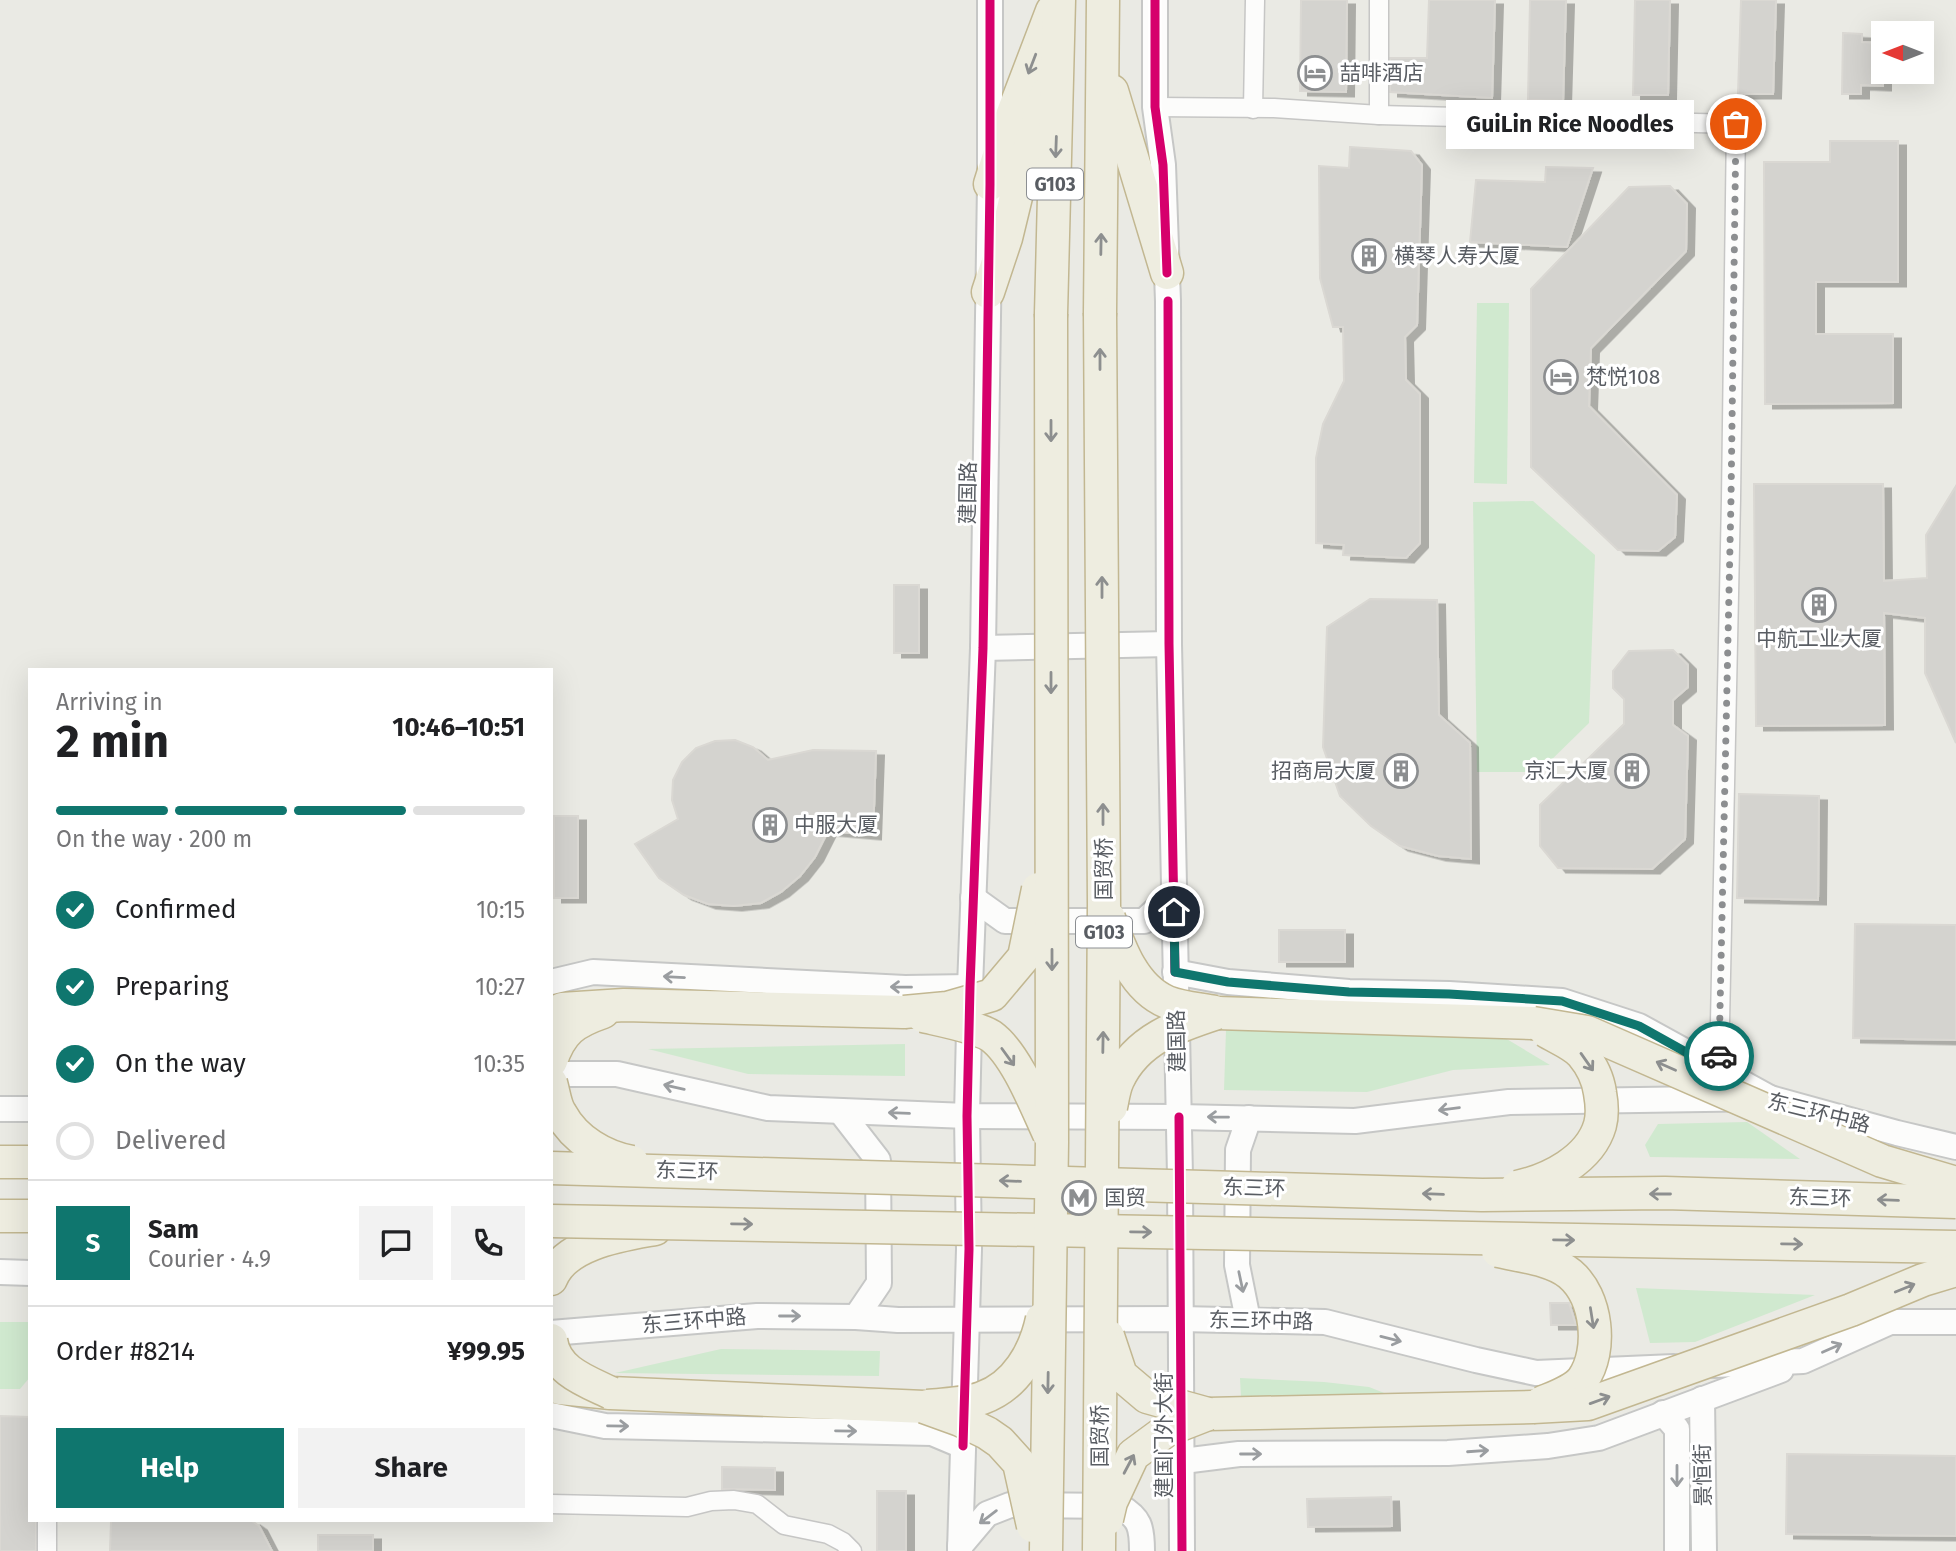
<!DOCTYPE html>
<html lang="en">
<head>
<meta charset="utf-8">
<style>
  :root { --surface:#fff; --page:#f2f2f2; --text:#202124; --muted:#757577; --line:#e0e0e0; --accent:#0f766e }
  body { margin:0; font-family:"Fira Sans","Noto Sans SC",sans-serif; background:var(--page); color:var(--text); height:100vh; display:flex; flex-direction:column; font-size:26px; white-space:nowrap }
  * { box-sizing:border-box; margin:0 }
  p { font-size:23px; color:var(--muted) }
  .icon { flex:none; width:38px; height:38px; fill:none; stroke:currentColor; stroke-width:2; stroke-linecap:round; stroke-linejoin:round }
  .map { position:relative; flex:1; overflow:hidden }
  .panel { position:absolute; left:28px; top:668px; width:525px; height:854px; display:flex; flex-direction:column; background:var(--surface); border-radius:0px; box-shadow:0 7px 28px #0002 }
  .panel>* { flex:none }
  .needle { width:46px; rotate:270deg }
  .fabs { position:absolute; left:1871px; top:21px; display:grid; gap:14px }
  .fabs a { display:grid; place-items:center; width:63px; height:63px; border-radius:0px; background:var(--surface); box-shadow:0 7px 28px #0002; font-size:35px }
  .pin { position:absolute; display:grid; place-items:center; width:60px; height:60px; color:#fff; margin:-30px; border:4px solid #fff; border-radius:50%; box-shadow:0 2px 7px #0007 }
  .courier { position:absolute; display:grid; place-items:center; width:70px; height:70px; margin:-35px; border:5px solid #0f766e; border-radius:50%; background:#fff; color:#222; box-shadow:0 2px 9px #0007 }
  .bubble { position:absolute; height:49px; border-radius:0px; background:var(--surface); box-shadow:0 7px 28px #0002; font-size:23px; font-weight:700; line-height:49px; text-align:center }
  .headline em { font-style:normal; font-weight:700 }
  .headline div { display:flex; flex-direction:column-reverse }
  .headline { display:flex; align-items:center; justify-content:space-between; height:119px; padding:0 28px }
  h1 { font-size:46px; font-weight:700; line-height:52px }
  .bar { display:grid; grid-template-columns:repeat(4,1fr); gap:10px 7px; align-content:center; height:84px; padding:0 28px }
  .bar i { height:9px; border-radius:5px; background:var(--line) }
  .bar .current { background:var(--accent) }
  .bar p { grid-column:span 4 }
  .line { display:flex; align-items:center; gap:18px; padding:0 28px; border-top:2px solid var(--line) }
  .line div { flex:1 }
  .round { display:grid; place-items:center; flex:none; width:74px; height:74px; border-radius:0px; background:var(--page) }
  ol { padding:0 28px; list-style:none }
  li { display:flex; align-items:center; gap:21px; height:77px }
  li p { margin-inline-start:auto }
  li .icon { padding:7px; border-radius:50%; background:var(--accent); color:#fff; stroke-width:4 }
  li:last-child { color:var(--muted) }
  li i { width:38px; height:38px; border:4px solid var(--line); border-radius:50% }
  .action { display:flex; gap:14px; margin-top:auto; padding:14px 28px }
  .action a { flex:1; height:80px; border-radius:0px; background:var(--accent); color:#fff; font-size:28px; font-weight:700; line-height:80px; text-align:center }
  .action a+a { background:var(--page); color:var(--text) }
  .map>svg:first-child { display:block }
  .green { fill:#d0e9cf }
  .building { fill:#d4d3cf; stroke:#dad8d3; stroke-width:2; filter:url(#shadow) }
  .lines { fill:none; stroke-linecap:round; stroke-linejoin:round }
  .street-casing { stroke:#c6c6c5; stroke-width:21 }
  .secondary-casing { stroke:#c6c7c6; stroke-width:28 }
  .highway-casing { stroke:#c2b791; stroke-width:35 }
  .street { stroke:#fcfcfb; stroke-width:18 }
  .secondary { stroke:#fcfcfb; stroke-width:24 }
  .highway { stroke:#eeede0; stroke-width:32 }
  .highway-bridge-casing { stroke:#c2b791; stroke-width:35; stroke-linecap:butt }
  .highway-bridge { stroke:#eeede0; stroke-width:32 }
  .cycleway-casing { stroke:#fff; stroke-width:13 }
  .cycleway { stroke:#d6006c; stroke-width:9 }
  .oneway { stroke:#8d8f8f }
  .oneway2 { stroke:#9a9da0 }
  .done { stroke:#8c8e90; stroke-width:7; stroke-dasharray:0 12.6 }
  .route { stroke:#0f766e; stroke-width:9 }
  .labels { text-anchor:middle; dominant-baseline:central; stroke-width:6; stroke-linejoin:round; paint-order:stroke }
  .shield { fill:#fff; stroke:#8b8e92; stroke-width:2 }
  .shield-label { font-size:19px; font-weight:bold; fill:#595d63 }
  .poi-label { font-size:21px; fill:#595d63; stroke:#fff; text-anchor:start }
  .street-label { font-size:21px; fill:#595d63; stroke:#fff }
</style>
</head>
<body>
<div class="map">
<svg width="1956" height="1551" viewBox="0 0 1956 1551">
  <defs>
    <filter id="shadow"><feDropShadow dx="8" dy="4.5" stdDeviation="0" flood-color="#0004"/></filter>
  </defs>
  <rect width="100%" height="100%" fill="#eaeae4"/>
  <g class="green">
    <polygon points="1477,303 1509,303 1507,484 1474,483"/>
    <polygon points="1533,501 1595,555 1589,723 1539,772 1477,772 1473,502"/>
    <polygon points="1226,1030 1505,1038 1550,1065 1453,1070 1367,1092 1224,1090"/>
    <polygon points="905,1044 905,1076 748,1074 648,1049"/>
    <polygon points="1747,1122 1800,1159 1650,1157 1645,1145 1658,1124"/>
    <polygon points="1636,1288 1815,1295 1695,1342 1650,1343"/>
    <polygon points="0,1322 30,1322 30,1377 20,1389 0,1389"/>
    <polygon points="721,1349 880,1351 879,1376 615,1373"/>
    <polygon points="1240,1378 1324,1382 1369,1387 1402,1400 1241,1397"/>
  </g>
  <g class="building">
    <polygon points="1301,0 1347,0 1346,92 1300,91"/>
    <polygon points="1429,0 1495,0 1492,98 1390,92 1390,58 1427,58"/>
    <polygon points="1530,0 1566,0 1563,101 1528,100"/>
    <polygon points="1635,0 1670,0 1668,95 1633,95"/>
    <polygon points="1741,0 1776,0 1773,94 1738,94"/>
    <polygon points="1843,33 1862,34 1862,42 1883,43 1883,86 1861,85 1861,94 1842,94"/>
    <polygon points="1830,141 1898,141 1898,282 1816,282 1816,334 1893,334 1893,403 1765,404 1764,162 1830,162"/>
    <polygon points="1350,147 1411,151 1422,165 1417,325 1405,337 1406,380 1420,394 1420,543 1406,558 1343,555 1344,545 1316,543 1316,458 1323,424 1344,381 1343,327 1333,327 1320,278 1319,166 1349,168"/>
    <polygon points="1546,167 1593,168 1567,247 1470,242 1476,180 1545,182"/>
    <polygon points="1670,186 1687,204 1686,251 1591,348 1589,406 1677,495 1675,537 1658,551 1618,550 1531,467 1531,289 1629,187"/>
    <polygon points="1754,484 1883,484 1884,581 1927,578 1926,535 1956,486 1956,743 1925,673 1925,618 1884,613 1885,725 1756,726"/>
    <rect x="894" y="585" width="25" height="68"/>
    <polygon points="1370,599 1437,600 1439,715 1470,743 1471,859 1438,856 1400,846 1371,826 1340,796 1323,747 1327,627"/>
    <polygon points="1673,650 1688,665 1688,687 1673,700 1673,725 1688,736 1685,839 1652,869 1558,868 1540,846 1540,805 1624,724 1624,699 1613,688 1613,671 1629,651"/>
    <polygon points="735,740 753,747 768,760 813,750 876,751 873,835 828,831 815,857 800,876 781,892 761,903 734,906 708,904 684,895 659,878 635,844 678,819 672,800 673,780 682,762 696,748 715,741"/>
    <polygon points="1739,794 1819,796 1818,900 1737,898"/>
    <rect x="554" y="816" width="24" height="82"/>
    <polygon points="1855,924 1956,925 1956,1040 1853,1038"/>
    <rect x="1279" y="930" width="66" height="32"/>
    <polygon points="1550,1303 1569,1303 1576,1325 1551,1325"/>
    <polygon points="0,1416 30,1417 30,1521 36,1521 36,1551 0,1551"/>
    <polygon points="1787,1454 1956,1456 1956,1536 1786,1534"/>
    <polygon points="722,1467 775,1468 775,1490 722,1489"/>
    <rect x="877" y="1491" width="29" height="60"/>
    <polygon points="1391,1497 1392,1526 1308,1527 1307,1499"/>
    <polygon points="111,1521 252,1521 259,1526 272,1551 110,1551"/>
    <rect x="318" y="1535" width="55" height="16"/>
  </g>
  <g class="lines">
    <g class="street-casing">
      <g id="street">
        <polyline points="1379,0 1379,115"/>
        <polyline points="1155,107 1274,108 1379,115 1736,124 1731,499 1719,1070"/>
        <polyline points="1253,109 1255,0"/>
        <polyline points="551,1504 687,1507 711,1501 734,1500 757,1504 784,1525 828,1534 843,1542 852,1551"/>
        <polyline points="47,1551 47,1521"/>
      </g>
    </g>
    <g class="secondary-casing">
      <g id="secondary">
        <polyline points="1155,0 1155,107 1163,165 1168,301 1169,644 1180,1176 1182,1551"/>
        <polyline points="983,648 1169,644"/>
        <polyline points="973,898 1005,921 1144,921 1174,893"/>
        <polyline points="1175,972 1228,982 1349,992 1449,994 1562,1001 1639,1026 1770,1098"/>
        <polyline points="551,982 593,972 905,988 970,987"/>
        <polyline points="551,1074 617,1074 768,1108 967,1116 1179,1117 1355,1121 1509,1102 1770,1098 1897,1133 1956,1147"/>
        <polyline points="0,1109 30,1109"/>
        <polyline points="840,1111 878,1160 879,1283 856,1317"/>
        <polyline points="0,1272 30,1273"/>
        <polyline points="1248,1320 1237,1265 1238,1150 1249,1118"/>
        <polyline points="551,1333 757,1316 856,1317 898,1320 1180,1319 1325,1322 1476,1360 1536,1373 1674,1367"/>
        <polyline points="1714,1365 1803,1361 1890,1322 1956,1322"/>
        <polyline points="1702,1399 1704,1551"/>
        <polyline points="1663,1413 1677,1429 1677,1551"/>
        <polyline points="551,1415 605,1426 932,1433 963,1446"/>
        <polyline points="1183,1461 1239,1454 1448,1453 1548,1446 1599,1438 1781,1370"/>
        <path d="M960,1546L987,1514L1010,1505L1119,1506C1140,1518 1142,1527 1142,1551"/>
        <polyline points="960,1551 969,1249 967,1116 970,987 983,648 990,184 990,0"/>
      </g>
    </g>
    <g class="highway-casing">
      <g id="highway">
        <polyline points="1112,91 1167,273"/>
        <polyline points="990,184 1010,121 1052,11"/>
        <polyline points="988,292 1006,238 1023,168 1047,93"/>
        <polyline points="1100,313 1103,0"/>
        <polyline points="1051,314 1059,0"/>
        <polyline points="1217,1013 1533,1023"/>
        <polyline points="551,1014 562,1009 624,1005 904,1012"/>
        <path d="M551,1061C561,1031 574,1022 603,1012"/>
        <polyline points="0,1162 30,1162"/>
        <polyline points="0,1216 30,1216"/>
        <path d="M551,1279C565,1243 622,1235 655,1229"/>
        <polyline points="551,1385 560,1388 611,1393 924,1407"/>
        <polyline points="1208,1414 1533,1407"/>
      </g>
    </g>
    <use href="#street" class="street"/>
    <use href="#secondary" class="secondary"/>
    <use href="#highway" class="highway"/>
    <g class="highway-bridge-casing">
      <g id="highway-bridge">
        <path d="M1109,918C1120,949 1134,988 1167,1002C1182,1008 1200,1009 1215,1012"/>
        <polyline points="904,1012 947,1008 992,995 1024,957 1038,889"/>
        <path d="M923,1016C940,1020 977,1027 991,1036C1016,1054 1036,1106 1049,1134"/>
        <polyline points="1533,1023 1587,1032 1882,1161 1956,1183"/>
        <path d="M551,1083C554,1093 555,1106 561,1114C575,1140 604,1157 632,1162"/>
        <path d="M1111,1107C1113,1098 1114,1088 1118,1080C1137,1039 1177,1026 1217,1013"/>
        <polyline points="551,1168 1482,1195 1665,1193 1956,1202"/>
        <path d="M1517,1187C1549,1180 1590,1160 1600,1125C1603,1114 1602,1104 1600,1093C1598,1078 1592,1066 1582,1054C1573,1044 1557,1038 1546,1031"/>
        <polyline points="551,1221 1956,1247"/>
        <path d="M1498,1251C1520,1256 1552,1259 1570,1274C1597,1297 1603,1350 1583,1379C1574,1391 1555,1397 1541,1403"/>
        <polyline points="1108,1336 1121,1375 1147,1397 1208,1414"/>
        <path d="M551,1340C555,1371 586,1381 611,1393"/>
        <path d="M928,1406C945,1404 966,1404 982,1398C1016,1386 1035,1352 1042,1319"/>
        <polyline points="924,1407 960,1420 987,1433 1000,1442 1019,1463 1033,1526"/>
        <polyline points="1533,1407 1588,1404 1851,1310 1923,1280 1956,1270"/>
        <polyline points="1107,1519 1111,1502 1133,1455 1167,1430 1208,1414"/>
        <polyline points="1046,1551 1052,1142 1051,314"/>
        <polyline points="1099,1551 1104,905 1100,313"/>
      </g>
    </g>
    <use href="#highway-bridge" class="highway-bridge"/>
    <g class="cycleway-casing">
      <g id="cycleway">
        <polyline points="1155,0 1155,107 1163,165 1167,273"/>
        <polyline points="1168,301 1169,644 1175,972"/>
        <polyline points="1179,1117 1182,1551"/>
        <polyline points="963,1446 969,1249 967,1116 970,987 983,648 990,184 990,0"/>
      </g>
    </g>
    <use href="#cycleway" class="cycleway"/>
  </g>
  <defs><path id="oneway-shaft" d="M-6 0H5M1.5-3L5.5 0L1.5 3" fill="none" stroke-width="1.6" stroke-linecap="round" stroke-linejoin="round" transform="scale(1.75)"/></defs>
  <g class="oneway">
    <use href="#oneway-shaft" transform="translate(1032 64) rotate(111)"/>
    <use href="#oneway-shaft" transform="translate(1056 147) rotate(92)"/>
    <use href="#oneway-shaft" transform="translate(1101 244) rotate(-89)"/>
    <use href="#oneway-shaft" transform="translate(1100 359) rotate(-90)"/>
    <use href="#oneway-shaft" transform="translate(1051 431) rotate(90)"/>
    <use href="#oneway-shaft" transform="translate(1102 587) rotate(-90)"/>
    <use href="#oneway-shaft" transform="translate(1051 683) rotate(90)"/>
    <use href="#oneway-shaft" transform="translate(1103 814) rotate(-90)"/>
    <use href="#oneway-shaft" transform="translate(1052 960) rotate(90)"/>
    <use href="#oneway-shaft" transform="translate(1103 1042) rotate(-89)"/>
    <use href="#oneway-shaft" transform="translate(1008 1057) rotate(54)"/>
    <use href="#oneway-shaft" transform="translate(1587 1062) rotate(55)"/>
    <use href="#oneway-shaft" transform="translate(1666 1066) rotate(-156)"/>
    <use href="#oneway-shaft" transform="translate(1010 1181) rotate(-178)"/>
    <use href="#oneway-shaft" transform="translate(1433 1194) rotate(-178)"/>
    <use href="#oneway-shaft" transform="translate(1660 1194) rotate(-180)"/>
    <use href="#oneway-shaft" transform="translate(1888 1200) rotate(-178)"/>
    <use href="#oneway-shaft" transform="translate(742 1224) rotate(1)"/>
    <use href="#oneway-shaft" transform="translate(1141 1232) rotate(1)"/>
    <use href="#oneway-shaft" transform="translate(1564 1240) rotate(1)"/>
    <use href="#oneway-shaft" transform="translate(1792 1244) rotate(1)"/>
    <use href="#oneway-shaft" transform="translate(1905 1288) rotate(-22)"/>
    <use href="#oneway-shaft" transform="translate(1592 1318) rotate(81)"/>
    <use href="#oneway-shaft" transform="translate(1048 1383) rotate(91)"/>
    <use href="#oneway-shaft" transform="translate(1600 1400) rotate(-20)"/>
    <use href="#oneway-shaft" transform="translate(1129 1464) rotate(-62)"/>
  </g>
  <g class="oneway2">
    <use href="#oneway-shaft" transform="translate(674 977) rotate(-177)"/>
    <use href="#oneway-shaft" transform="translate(901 987) rotate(-179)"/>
    <use href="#oneway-shaft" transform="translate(674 1087) rotate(-167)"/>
    <use href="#oneway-shaft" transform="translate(1449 1109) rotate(173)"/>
    <use href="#oneway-shaft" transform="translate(899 1113) rotate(-178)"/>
    <use href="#oneway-shaft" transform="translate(1218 1117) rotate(-179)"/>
    <use href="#oneway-shaft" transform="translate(1241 1282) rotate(78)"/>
    <use href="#oneway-shaft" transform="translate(790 1316)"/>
    <use href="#oneway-shaft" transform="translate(1391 1339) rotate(14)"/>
    <use href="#oneway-shaft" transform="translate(1832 1348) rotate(-24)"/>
    <use href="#oneway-shaft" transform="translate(618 1426) rotate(1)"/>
    <use href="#oneway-shaft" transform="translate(846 1431) rotate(1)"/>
    <use href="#oneway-shaft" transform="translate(1478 1451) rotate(-4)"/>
    <use href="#oneway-shaft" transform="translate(1251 1454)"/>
    <use href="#oneway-shaft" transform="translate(1677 1476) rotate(90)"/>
    <use href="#oneway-shaft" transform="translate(988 1517) rotate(143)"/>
  </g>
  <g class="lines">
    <polyline class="done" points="1719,1056 1731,499 1736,124"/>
    <polyline class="route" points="1174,912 1175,972 1228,982 1349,992 1449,994 1562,1001 1639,1026 1718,1070 1719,1056"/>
  </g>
  <defs>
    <g id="hotel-ring" transform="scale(1.75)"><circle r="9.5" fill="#fff" stroke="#8c8e90" stroke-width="1.5"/><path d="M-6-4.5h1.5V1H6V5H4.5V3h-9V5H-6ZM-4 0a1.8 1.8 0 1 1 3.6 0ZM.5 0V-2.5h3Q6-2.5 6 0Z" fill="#8c8e90"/></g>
    <g id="building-ring" transform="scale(1.75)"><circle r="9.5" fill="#fff" stroke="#8c8e90" stroke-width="1.5"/><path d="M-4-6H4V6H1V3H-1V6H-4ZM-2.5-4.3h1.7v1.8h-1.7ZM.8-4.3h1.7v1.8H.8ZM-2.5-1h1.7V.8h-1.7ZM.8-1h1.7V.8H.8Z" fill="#8c8e90"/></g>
    <g id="metro-ring" transform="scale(1.75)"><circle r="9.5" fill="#fff" stroke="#8c8e90" stroke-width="1.5"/><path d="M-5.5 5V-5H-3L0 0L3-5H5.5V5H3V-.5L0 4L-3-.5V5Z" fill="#8c8e90"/></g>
  </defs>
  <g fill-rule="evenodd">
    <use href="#hotel-ring" x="1315" y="73"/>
    <use href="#building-ring" x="1369" y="256"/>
    <use href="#hotel-ring" x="1561" y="377"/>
    <use href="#building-ring" x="1819" y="605"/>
    <use href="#building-ring" x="1401" y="771"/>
    <use href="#building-ring" x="1632" y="771"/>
    <use href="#building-ring" x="770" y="825"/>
    <use href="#metro-ring" x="1079" y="1198"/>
  </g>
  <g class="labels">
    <g class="shield">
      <rect x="1027" y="168.5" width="56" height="31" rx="5"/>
      <rect x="1076" y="916.5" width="56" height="31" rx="5"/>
    </g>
    <g class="shield-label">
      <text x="1055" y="184">G103</text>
      <text x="1104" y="932">G103</text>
    </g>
    <g class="poi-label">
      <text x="1340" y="73">喆啡酒店</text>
      <text x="1394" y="256">横琴人寿大厦</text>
      <text x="1586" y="377">梵悦108</text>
      <text x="1819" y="639" text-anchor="middle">中航工业大厦</text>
      <text x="1376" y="771" text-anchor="end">招商局大厦</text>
      <text x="1608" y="771" text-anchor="end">京汇大厦</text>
      <text x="794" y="825">中服大厦</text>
      <text x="1104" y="1198">国贸</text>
    </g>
    <g class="street-label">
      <text transform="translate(968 493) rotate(-89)">建国路</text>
      <text transform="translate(1104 869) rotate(-90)">国贸桥</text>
      <text transform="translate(1177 1041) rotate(-91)">建国路</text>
      <text transform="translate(1819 1113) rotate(14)">东三环中路</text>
      <text transform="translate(687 1171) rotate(2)">东三环</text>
      <text transform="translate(1254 1188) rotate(2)">东三环</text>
      <text transform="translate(1820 1198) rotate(2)">东三环</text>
      <text transform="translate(694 1321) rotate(-5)">东三环中路</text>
      <text transform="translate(1261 1321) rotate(1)">东三环中路</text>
      <text transform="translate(1164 1435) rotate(-90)">建国门外大街</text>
      <text transform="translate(1100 1436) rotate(-90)">国贸桥</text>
      <text transform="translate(1703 1475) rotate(-91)">景恒街</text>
    </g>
  </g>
</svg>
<div class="fabs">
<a><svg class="needle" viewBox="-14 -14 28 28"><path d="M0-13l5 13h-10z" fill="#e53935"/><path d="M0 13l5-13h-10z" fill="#757577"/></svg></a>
</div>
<div class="pin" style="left:1736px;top:124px;background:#ea580c"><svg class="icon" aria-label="bag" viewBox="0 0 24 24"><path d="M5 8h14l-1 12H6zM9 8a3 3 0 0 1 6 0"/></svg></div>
<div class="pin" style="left:1174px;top:912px;background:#1f2937"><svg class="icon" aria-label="home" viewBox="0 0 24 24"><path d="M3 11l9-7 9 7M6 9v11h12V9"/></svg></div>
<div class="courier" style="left:1719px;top:1056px"><svg class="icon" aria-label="car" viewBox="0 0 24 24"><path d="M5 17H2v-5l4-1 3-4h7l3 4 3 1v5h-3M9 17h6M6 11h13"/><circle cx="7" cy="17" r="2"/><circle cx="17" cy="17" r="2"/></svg></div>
<div class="bubble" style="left:1446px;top:100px;width:248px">GuiLin Rice Noodles</div>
<section class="panel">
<div class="headline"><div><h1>2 min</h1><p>Arriving in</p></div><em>10:46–10:51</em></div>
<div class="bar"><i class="current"></i><i class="current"></i><i class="current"></i><i></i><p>On the way · 200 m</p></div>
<ol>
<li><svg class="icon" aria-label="check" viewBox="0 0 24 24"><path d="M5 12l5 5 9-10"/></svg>Confirmed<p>10:15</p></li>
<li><svg class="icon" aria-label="check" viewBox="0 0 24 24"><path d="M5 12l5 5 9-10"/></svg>Preparing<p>10:27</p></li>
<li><svg class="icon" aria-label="check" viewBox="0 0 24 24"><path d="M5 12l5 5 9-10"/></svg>On the way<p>10:35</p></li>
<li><i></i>Delivered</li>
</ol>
<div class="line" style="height:126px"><b class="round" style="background:var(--accent);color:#fff">S</b><div><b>Sam</b><p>Courier · 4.9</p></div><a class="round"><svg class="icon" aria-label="chat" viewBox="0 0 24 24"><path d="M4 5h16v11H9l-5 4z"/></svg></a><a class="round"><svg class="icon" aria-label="phone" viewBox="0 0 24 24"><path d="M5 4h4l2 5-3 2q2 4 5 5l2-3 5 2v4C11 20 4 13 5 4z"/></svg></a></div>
<div class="line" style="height:91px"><div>Order #8214</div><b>¥99.95</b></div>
<div class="action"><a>Help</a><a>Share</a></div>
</section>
</div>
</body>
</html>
